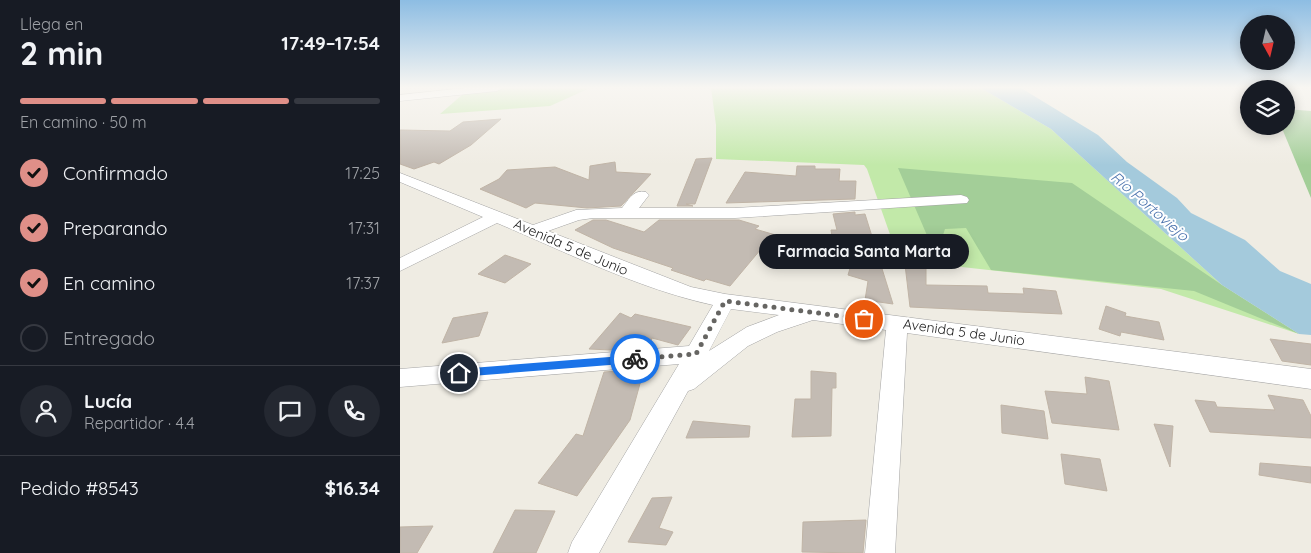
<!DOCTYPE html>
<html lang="es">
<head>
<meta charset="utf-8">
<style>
  :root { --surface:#171b24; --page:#242831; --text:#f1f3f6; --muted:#9ea1a6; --line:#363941; --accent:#df8f88 }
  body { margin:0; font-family:Quicksand,sans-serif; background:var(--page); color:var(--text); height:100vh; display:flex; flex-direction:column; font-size:19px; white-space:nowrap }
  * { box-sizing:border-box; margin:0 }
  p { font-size:16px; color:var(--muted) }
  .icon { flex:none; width:28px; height:28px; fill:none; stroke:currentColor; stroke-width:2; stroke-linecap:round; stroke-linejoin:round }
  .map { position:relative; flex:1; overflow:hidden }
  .drawer { display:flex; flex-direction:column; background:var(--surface); width:400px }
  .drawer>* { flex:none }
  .needle { width:32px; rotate:172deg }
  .fabs { position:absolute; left:840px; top:15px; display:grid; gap:10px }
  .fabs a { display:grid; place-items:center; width:55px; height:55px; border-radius:50%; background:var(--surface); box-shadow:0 2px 12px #0003; font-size:25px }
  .pin { position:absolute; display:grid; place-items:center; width:42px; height:42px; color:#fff; margin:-21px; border:2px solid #fff; border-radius:50%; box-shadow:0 1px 5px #0007 }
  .courier { position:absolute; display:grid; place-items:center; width:50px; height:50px; margin:-25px; border:4px solid #1a73e8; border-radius:50%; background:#fff; color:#222; box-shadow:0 1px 6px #0007 }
  .bubble { position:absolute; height:35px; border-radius:18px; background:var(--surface); box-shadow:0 2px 12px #0003; font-size:16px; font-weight:700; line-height:35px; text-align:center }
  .head em { font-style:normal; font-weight:700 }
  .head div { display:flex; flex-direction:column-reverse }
  .head { display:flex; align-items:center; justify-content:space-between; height:85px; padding:0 20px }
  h1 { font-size:32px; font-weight:700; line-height:38px }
  .bar { display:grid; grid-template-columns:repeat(4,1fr); gap:8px 5px; align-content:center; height:60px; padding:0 20px }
  .bar i { height:6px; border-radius:4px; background:var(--line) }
  .bar .active { background:var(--accent) }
  .bar p { grid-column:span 4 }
  .line { display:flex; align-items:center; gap:12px; padding:0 20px; border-top:1px solid var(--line) }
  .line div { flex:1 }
  .round { display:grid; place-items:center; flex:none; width:52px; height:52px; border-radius:26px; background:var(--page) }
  ol { padding:0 20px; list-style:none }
  li { display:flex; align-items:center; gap:15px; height:55px }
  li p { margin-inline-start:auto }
  li .icon { padding:5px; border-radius:50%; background:var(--accent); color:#111; stroke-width:4 }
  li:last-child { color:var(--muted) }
  li i { width:28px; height:28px; border:2px solid var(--line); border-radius:50% }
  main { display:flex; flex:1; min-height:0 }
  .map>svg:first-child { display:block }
  .grass { fill:#c2e9a9 }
  .forest { fill:#a3ce98 }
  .water { fill:#a4cadc }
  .building { fill:#c3bbb3; stroke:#c0b4a6 }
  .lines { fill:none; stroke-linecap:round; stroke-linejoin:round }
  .minor-casing { stroke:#a4a4a4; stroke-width:1 }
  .minor { fill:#fff; fill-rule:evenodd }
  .route { fill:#1a73e8 }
  .done { stroke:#666562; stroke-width:5; stroke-dasharray:0 9 }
  .labels { text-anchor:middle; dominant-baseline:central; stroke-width:4; stroke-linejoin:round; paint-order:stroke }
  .street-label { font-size:14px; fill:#1d1d1d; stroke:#fff }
  .water-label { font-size:15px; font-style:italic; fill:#4a72ad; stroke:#fff }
</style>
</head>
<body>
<main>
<section class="drawer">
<div class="head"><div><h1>2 min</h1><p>Llega en</p></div><em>17:49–17:54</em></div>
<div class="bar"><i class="active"></i><i class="active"></i><i class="active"></i><i></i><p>En camino · 50 m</p></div>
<ol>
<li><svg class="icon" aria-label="check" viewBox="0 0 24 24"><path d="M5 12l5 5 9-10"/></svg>Confirmado<p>17:25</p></li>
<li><svg class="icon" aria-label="check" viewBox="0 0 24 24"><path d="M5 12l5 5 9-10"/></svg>Preparando<p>17:31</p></li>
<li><svg class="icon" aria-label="check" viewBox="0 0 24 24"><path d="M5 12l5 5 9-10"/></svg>En camino<p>17:37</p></li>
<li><i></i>Entregado</li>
</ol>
<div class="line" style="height:90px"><a class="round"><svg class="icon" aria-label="person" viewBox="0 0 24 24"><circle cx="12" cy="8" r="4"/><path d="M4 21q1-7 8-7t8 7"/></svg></a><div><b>Lucía</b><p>Repartidor · 4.4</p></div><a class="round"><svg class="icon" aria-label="chat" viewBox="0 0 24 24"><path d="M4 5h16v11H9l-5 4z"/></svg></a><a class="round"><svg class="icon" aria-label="phone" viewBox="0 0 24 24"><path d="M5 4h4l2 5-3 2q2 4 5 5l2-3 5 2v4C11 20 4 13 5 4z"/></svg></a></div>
<div class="line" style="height:65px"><div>Pedido #8543</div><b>$16.34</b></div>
</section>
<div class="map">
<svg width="911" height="553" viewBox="0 0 911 553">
  <rect width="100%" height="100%" fill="#efece3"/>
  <g class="grass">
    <polygon points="70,88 190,88 150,106 40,114"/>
    <polygon points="311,88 581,88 651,129 822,285 899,334 761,289 499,260 467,169 464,165 316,159 316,125"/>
  </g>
  <g class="forest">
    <polygon points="886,109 911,111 911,198 881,126 886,126"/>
    <polygon points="498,168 672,183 822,285 899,334 794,291 591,270 566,228 545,229 542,238 529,240"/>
  </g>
  <polygon class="water" points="581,88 621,88 698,135 727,162 777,198 791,213 845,240 880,271 911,284 911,335 899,334 822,285 651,129"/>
  <g class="building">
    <polygon points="101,119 71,145 39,164 34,162 14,169 0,164 0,130 50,131 63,122"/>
    <polygon points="312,158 295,204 286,204 293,206 277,206 296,159"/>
    <polygon points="215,162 216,172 251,174 221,206 187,208 135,203 126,208 80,189 99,179 107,170 155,167 189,180 190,166"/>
    <polygon points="397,166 415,166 415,169 440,169 439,181 456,181 455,199 326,203 345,172 396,176"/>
    <polygon points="455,212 455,215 465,214 493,304 465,300 468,281 448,275 457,245 434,248 431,230 437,230 433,214"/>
    <polygon points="193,220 206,220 244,232 259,220 339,220 359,226 355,229 379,236 367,251 361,249 330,286 306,279 304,281 271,270 273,268 213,248 175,230"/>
    <polygon points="502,239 520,240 526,251 526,285 587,286 588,293 624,294 623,288 656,291 662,314 510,307"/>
    <polygon points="105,255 131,264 105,283 78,274"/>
    <polygon points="706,306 726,313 725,316 759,322 764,340 721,332 720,336 699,329"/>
    <polygon points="88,312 79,336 42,343 53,318"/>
    <polygon points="220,313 231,318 235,314 291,327 278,345 252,338 249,347 211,350 189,349"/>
    <polygon points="870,339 911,344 911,365 882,361"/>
    <polygon points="244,369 230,420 177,496 138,483 176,434 183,436 204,372"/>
    <polygon points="411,371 436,373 436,388 432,388 431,436 392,437 395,399 411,399"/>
    <polygon points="685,377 709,381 719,430 652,423 645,391 687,394"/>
    <polygon points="868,395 903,400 911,416 911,438 810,432 795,400 815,402 817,407 875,410"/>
    <polygon points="601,405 644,411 648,439 602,433"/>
    <polygon points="293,421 350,426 349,437 286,438"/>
    <polygon points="754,424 773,426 770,467"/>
    <polygon points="661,454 700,459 707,491 665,484"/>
    <polygon points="860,463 911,467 911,483 859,475"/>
    <polygon points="272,497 259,528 273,532 266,545 228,542 252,498"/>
    <polygon points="115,510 155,511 136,553 93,553"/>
    <polygon points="466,520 463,553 402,552 403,522"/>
    <polygon points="33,526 17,553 0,553 0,527"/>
  </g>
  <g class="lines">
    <g class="minor-casing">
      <g id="minor">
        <polygon points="65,88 103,88 97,91 0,101 0,95"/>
        <path d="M0,173L133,225L176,210L222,208C229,199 234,189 246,192L249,195L239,208H335L561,195L567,197L569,200L567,203L335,218H193L179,220L148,231L291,287L325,294L911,369V389L507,333L495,553H465L486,330L413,320L377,332L348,346L294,389L288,391L199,553H168L172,542L279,364L0,387V369L289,346L313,305C239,289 166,252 97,223L0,271V258L83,217L0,182ZM331,309L379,315L347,327L309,351Z"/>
      </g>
    </g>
    <use href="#minor" class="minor"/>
  </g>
  <linearGradient id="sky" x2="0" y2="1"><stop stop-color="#8dbde3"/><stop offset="0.53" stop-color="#f8f6f2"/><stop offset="1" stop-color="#f8f6f2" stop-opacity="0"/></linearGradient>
  <rect width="911" height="165" fill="url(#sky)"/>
  <polygon class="route" points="235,355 240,359 235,363 59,377 54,373 59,369"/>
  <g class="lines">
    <polyline class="done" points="235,359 296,354 325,301 464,319"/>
  </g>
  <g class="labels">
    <g class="street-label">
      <text transform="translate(171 247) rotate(23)">Avenida 5 de Junio</text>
      <text transform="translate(564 332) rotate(8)">Avenida 5 de Junio</text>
    </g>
    <g class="water-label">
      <text transform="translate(750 206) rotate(41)">Río Portoviejo</text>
    </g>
  </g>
</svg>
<div class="fabs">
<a><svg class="needle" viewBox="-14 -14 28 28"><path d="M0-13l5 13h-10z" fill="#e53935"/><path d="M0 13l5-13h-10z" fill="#9ea1a6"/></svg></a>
<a><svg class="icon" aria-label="layers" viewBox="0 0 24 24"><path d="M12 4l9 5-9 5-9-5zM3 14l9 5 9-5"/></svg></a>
</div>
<div class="pin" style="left:464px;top:319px;background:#ea580c"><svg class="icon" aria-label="bag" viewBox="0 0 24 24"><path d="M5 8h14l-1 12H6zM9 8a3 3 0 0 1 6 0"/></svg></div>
<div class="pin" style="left:59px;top:373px;background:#1f2937"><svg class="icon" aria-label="home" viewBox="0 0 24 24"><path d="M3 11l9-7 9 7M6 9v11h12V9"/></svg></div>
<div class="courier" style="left:235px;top:359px"><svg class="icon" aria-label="bike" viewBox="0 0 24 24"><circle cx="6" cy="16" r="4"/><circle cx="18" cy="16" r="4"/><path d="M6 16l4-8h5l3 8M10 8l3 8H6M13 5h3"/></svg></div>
<div class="bubble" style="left:359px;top:234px;width:210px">Farmacia Santa Marta</div>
</div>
</main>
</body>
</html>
